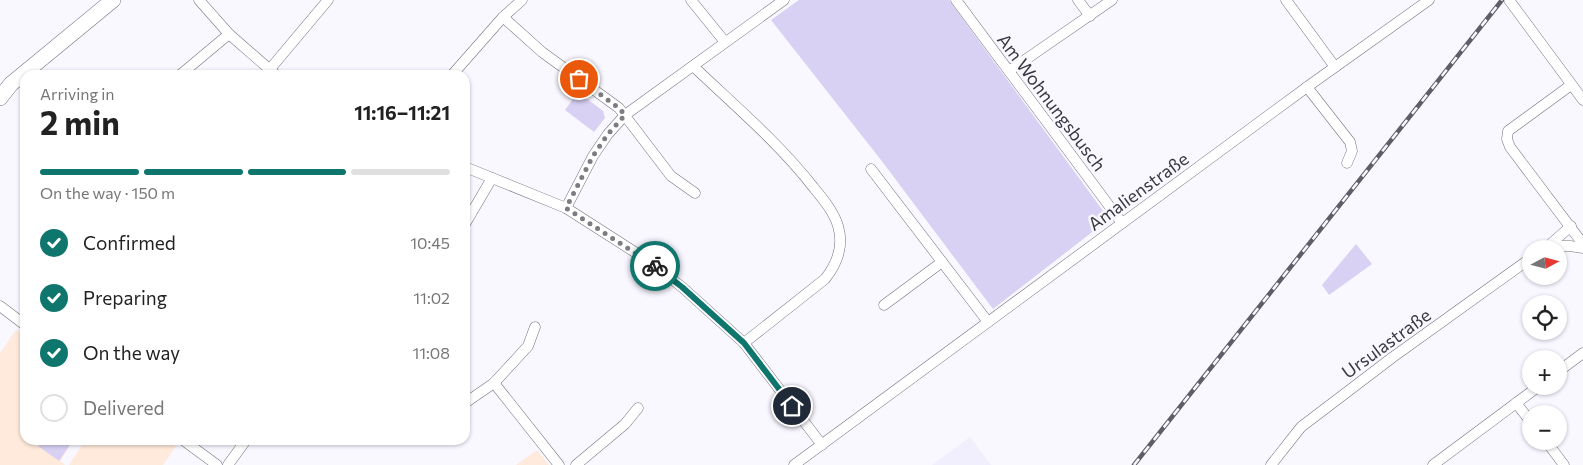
<!DOCTYPE html>
<html lang="en">
<head>
<meta charset="utf-8">
<style>
  :root { --surface:#fff; --page:#f6f6f6; --text:#222; --muted:#767676; --line:#e0e0e0; --accent:#0f766e }
  body { margin:0; font-family:Commissioner,sans-serif; background:var(--page); color:var(--text); height:100vh; display:flex; flex-direction:column; font-size:19px; white-space:nowrap }
  * { box-sizing:border-box; margin:0 }
  p { font-size:16px; color:var(--muted) }
  .icon { flex:none; width:28px; height:28px; fill:none; stroke:currentColor; stroke-width:2; stroke-linecap:round; stroke-linejoin:round }
  .map { position:relative; flex:1; overflow:hidden }
  .details { position:absolute; left:20px; top:70px; width:450px; height:375px; display:flex; flex-direction:column; background:var(--surface); border-radius:15px; box-shadow:0 1px 4px #0004 }
  .details>* { flex:none }
  .needle { width:32px; rotate:83deg }
  .buttons { position:absolute; left:1522px; top:240px; display:grid; gap:10px }
  .buttons a { display:grid; place-items:center; width:45px; height:45px; border-radius:50%; background:var(--surface); box-shadow:0 1px 4px #0004; font-size:25px }
  .pin { position:absolute; display:grid; place-items:center; width:42px; height:42px; color:#fff; margin:-21px; border:2px solid #fff; border-radius:50%; box-shadow:0 1px 5px #0007 }
  .courier { position:absolute; display:grid; place-items:center; width:50px; height:50px; margin:-25px; border:4px solid #0f766e; border-radius:50%; background:#fff; color:#222; box-shadow:0 1px 6px #0007 }
  .summary em { font-style:normal; font-weight:700 }
  .summary div { display:flex; flex-direction:column-reverse }
  .summary { display:flex; align-items:center; justify-content:space-between; height:85px; padding:0 20px }
  h1 { font-size:32px; font-weight:700; line-height:38px }
  .bar { display:grid; grid-template-columns:repeat(4,1fr); gap:8px 5px; align-content:center; height:60px; padding:0 20px }
  .bar i { height:6px; border-radius:4px; background:var(--line) }
  .bar .active { background:var(--accent) }
  .bar p { grid-column:span 4 }
  ol { padding:0 20px; list-style:none }
  li { display:flex; align-items:center; gap:15px; height:55px }
  li p { margin-inline-start:auto }
  li .icon { padding:5px; border-radius:50%; background:var(--accent); color:#fff; stroke-width:4 }
  li:last-child { color:var(--muted) }
  li i { width:28px; height:28px; border:2px solid var(--line); border-radius:50% }
  .map>svg:first-child { display:block }
  .built { fill:#f1eefe }
  .education { fill:#ffeadb }
  .green { fill:#d8d1f3 }
  .lines { fill:none; stroke-linecap:round; stroke-linejoin:round }
  .street-casing { stroke:#74727d; stroke-width:11 }
  .secondary-casing { stroke:#74727d; stroke-width:16 }
  .street { stroke:#fff; stroke-width:10 }
  .secondary { stroke:#fff; stroke-width:15 }
  .rail-casing { stroke:#5f5e64; stroke-width:4.5 }
  .rail { stroke:#f9f7ff; stroke-width:2.5; stroke-dasharray:8; stroke-linecap:butt }
  .done { stroke:#7d7c82; stroke-width:5; stroke-dasharray:0 9 }
  .route { stroke:#0f766e; stroke-width:6 }
  .labels { text-anchor:middle; dominant-baseline:central; stroke-width:5; stroke-linejoin:round; paint-order:stroke }
  .street-label { font-size:18px; fill:#3a393e; stroke:#f9f7ff }
</style>
</head>
<body>
<div class="map">
<svg width="1583" height="465" viewBox="0 0 1583 465">
  <rect width="100%" height="100%" fill="#f9f7ff"/>
  <polygon class="built" points="970,437 991,465 932,465"/>
  <g class="education">
    <polygon points="16,330 25,336 25,440 74,440 60,461 65,465 0,465 0,353"/>
    <polygon points="85,440 169,440 176,446 163,465 69,465"/>
    <polygon points="537,450 549,465 516,465"/>
  </g>
  <g class="green">
    <polygon points="799,0 949,0 1109,219 993,309 881,160 771,20"/>
    <polygon points="578,92 603,111 605,118 594,132 565,110"/>
    <polygon points="1356,244 1372,264 1329,295 1322,285"/>
    <polygon points="43,440 73,440 59,461 38,446"/>
  </g>
  <g class="lines">
    <g class="street-casing">
      <g id="street">
        <polyline points="199,0 229,34 276,75"/>
        <polyline points="691,0 725,42"/>
        <polyline points="956,0 1122,223"/>
        <polyline points="1078,0 1090,16"/>
        <polyline points="1286,0 1335,67"/>
        <polyline points="1509,0 1583,100"/>
        <polyline points="503,17 542,52 619,108 671,176 695,193"/>
        <path d="M693,66C734,105 779,143 814,188C823,199 834,212 838,226C844,246 837,264 825,279L744,343"/>
        <polyline points="270,69 328,0"/>
        <polyline points="1009,71 1112,0"/>
        <polyline points="180,75 229,34"/>
        <polyline points="452,75 503,17 522,0"/>
        <polyline points="1571,85 1508,131 1507,139 1510,147 1583,244"/>
        <polyline points="1307,87 1350,142 1352,151 1347,163"/>
        <polyline points="465,167 566,208 644,258 682,287 744,343 822,445"/>
        <polyline points="871,169 988,322"/>
        <polyline points="566,208 593,156 608,134 625,115 784,0"/>
        <polyline points="465,224 492,178"/>
        <polyline points="1551,246 1570,246 1583,248"/>
        <polyline points="1545,249 1571,226"/>
        <polyline points="884,305 942,262"/>
        <polyline points="0,306 25,325"/>
        <polyline points="1559,371 1583,353"/>
        <polyline points="494,383 559,465"/>
        <polyline points="465,403 494,383 528,346 535,327"/>
        <polyline points="1516,403 1531,422"/>
        <polyline points="183,440 217,465"/>
        <polyline points="1546,441 1564,465"/>
        <polyline points="228,465 246,440"/>
        <polyline points="576,465 625,424 638,408"/>
        <polyline points="794,465 1307,87 1429,0"/>
        <polyline points="1271,465 1301,427 1393,357 1531,258"/>
        <polyline points="1433,465 1539,386"/>
      </g>
    </g>
    <g class="secondary-casing">
      <polyline id="secondary" points="0,98 11,84 113,0"/>
    </g>
    <use href="#street" class="street"/>
    <use href="#secondary" class="secondary"/>
    <g class="rail-casing">
      <polyline id="rail" points="1134,465 1502,0"/>
    </g>
    <use href="#rail" class="rail"/>
  </g>
  <g class="lines">
    <polyline class="done" points="579,79 619,108 625,115 608,134 593,156 566,208 655,266"/>
    <polyline class="route" points="655,266 682,287 744,343 792,406"/>
  </g>
  <g class="labels">
    <g class="street-label">
      <text transform="translate(1052 102) rotate(53)">Am Wohnungsbusch</text>
      <text transform="translate(1138 191) rotate(-36)">Amalienstraße</text>
      <text transform="translate(1386 343) rotate(-36)">Ursulastraße</text>
    </g>
  </g>
</svg>
<div class="buttons">
<a><svg class="needle" viewBox="-14 -14 28 28"><path d="M0-13l5 13h-10z" fill="#e53935"/><path d="M0 13l5-13h-10z" fill="#767676"/></svg></a>
<a><svg class="icon" aria-label="locate" viewBox="0 0 24 24"><circle cx="12" cy="12" r="6"/><path d="M12 2v4M12 18v4M2 12h4M18 12h4"/></svg></a>
<a>+</a>
<a>−</a>
</div>
<div class="pin" style="left:579px;top:79px;background:#ea580c"><svg class="icon" aria-label="bag" viewBox="0 0 24 24"><path d="M5 8h14l-1 12H6zM9 8a3 3 0 0 1 6 0"/></svg></div>
<div class="pin" style="left:792px;top:406px;background:#1f2937"><svg class="icon" aria-label="home" viewBox="0 0 24 24"><path d="M3 11l9-7 9 7M6 9v11h12V9"/></svg></div>
<div class="courier" style="left:655px;top:266px"><svg class="icon" aria-label="bike" viewBox="0 0 24 24"><circle cx="6" cy="16" r="4"/><circle cx="18" cy="16" r="4"/><path d="M6 16l4-8h5l3 8M10 8l3 8H6M13 5h3"/></svg></div>
<section class="details">
<div class="summary"><div><h1>2 min</h1><p>Arriving in</p></div><em>11:16–11:21</em></div>
<div class="bar"><i class="active"></i><i class="active"></i><i class="active"></i><i></i><p>On the way · 150 m</p></div>
<ol>
<li><svg class="icon" aria-label="check" viewBox="0 0 24 24"><path d="M5 12l5 5 9-10"/></svg>Confirmed<p>10:45</p></li>
<li><svg class="icon" aria-label="check" viewBox="0 0 24 24"><path d="M5 12l5 5 9-10"/></svg>Preparing<p>11:02</p></li>
<li><svg class="icon" aria-label="check" viewBox="0 0 24 24"><path d="M5 12l5 5 9-10"/></svg>On the way<p>11:08</p></li>
<li><i></i>Delivered</li>
</ol>
</section>
</div>
</body>
</html>
